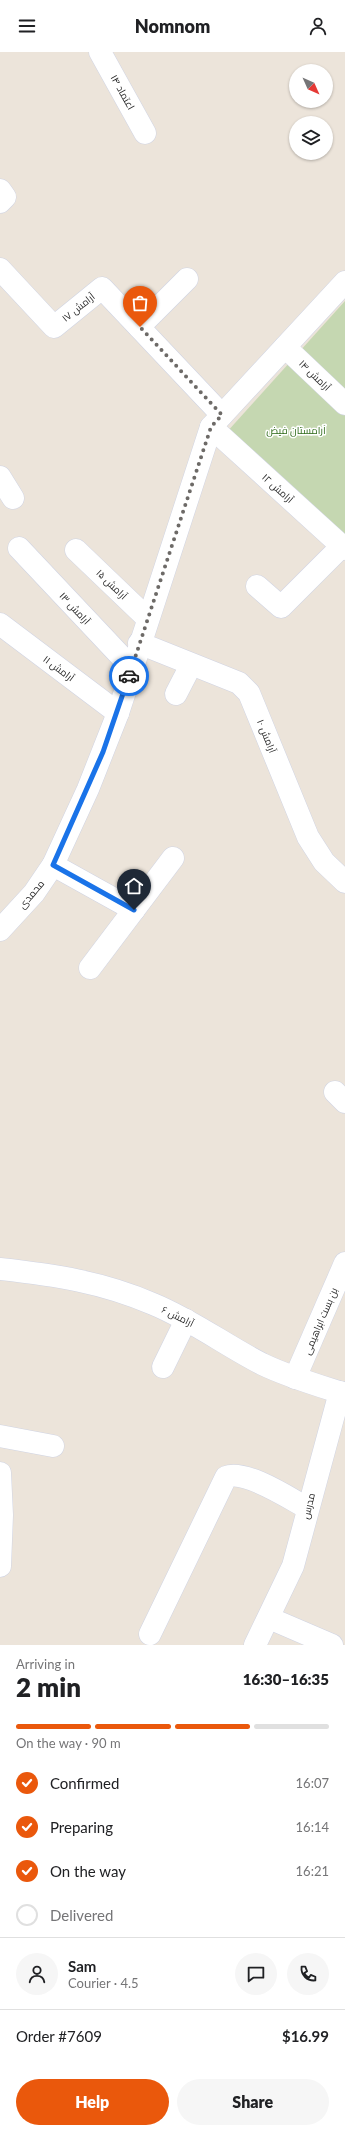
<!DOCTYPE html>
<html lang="en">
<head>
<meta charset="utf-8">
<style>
  :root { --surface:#fff; --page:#f6f6f6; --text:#202124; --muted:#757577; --line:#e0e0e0; --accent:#ea580c }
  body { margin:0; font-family:Lato,Cairo,sans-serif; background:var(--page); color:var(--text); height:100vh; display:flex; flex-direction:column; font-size:15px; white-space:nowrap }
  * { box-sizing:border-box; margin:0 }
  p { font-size:13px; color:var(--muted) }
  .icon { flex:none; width:22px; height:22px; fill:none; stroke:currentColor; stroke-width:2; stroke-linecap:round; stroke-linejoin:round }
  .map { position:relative; height:1593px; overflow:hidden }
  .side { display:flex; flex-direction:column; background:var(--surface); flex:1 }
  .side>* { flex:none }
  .needle { width:26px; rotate:135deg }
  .controls { position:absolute; left:289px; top:12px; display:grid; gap:8px }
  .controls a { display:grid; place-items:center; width:44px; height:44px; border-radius:50%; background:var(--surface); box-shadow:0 1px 3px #0004; font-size:20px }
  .pin { position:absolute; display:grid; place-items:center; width:34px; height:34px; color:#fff; margin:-41px -17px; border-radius:50% 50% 50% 0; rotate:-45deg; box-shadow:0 0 4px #0007 }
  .pin .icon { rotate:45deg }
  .courier { position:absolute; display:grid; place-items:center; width:40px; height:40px; margin:-20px; border:3px solid #1a73e8; border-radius:50%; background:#fff; color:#222; box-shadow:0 1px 5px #0007 }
  .head em { font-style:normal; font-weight:800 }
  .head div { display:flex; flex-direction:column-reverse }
  .head { display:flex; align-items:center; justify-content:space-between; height:68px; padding:0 16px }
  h1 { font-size:26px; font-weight:800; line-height:30px }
  .bar { display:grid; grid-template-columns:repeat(4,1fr); gap:6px 4px; align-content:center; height:48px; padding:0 16px }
  .bar i { height:5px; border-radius:3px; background:var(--line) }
  .bar .current { background:var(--accent) }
  .bar p { grid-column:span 4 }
  .line { display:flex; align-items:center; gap:10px; padding:0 16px; border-top:1px solid var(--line) }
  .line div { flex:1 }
  .round { display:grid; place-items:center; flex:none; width:42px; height:42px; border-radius:21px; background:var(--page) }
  ol { padding:0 16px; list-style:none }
  li { display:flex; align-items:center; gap:12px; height:44px }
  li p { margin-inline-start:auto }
  li .icon { padding:4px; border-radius:50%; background:var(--accent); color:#fff; stroke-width:4 }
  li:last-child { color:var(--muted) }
  li i { width:22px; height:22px; border:2px solid var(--line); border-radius:50% }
  .cta { display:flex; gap:8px; margin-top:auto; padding:8px 16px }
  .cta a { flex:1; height:46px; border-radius:24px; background:var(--accent); color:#fff; font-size:16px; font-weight:800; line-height:46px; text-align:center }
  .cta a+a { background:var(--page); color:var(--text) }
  header { display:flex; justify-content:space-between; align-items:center; height:52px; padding:0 16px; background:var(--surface); font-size:18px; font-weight:800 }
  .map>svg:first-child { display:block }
  .cemetery { fill:#c5d7b1 }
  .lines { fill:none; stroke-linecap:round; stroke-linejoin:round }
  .minor-casing { stroke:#d0d4e3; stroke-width:23 }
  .minor { stroke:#fff; stroke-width:22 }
  .done { stroke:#6d6a67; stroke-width:4; stroke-dasharray:0 7.2 }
  .route { stroke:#1a73e8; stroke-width:5 }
  .labels { text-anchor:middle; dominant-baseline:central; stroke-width:3; stroke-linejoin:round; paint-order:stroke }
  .street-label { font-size:10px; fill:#292929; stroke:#fff }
  .park-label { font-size:10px; fill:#2c6917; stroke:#fff }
</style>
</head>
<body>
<header><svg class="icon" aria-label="menu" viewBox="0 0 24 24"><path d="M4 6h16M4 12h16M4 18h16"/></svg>Nomnom<svg class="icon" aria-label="person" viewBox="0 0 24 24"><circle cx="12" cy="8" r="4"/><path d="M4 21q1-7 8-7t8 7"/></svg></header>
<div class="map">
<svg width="345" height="1593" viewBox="0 0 345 1593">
  <rect width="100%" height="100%" fill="#ece4da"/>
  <polygon class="cemetery" points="345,249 345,488 226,381"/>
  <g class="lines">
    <g class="minor-casing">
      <g id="minor">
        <polyline points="100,0 145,81"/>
        <polyline points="0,138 5,145 0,150"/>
        <polyline points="0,217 54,275 102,236 222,363"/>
        <polyline points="139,275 187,227"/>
        <polyline points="285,295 345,352"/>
        <polyline points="211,375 345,497"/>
        <polyline points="0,425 13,446"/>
        <polyline points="19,496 132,616"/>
        <polyline points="76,498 147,566"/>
        <polyline points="257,534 281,555 342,494"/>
        <polyline points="0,572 118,661"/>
        <polyline points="139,591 239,631 249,641 308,785 324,810 345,830"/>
        <polyline points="176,642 191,613"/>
        <polyline points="53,813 134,858"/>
        <polyline points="0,878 34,841 53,813 88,737 118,661 211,375 345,230"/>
        <polyline points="90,916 173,806"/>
        <polyline points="335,1040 345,1050"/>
        <path d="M0,1217C55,1223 102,1230 153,1252C192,1268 225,1293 262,1312C289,1325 317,1333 345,1342"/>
        <polyline points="163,1315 186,1268"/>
        <polyline points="295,1326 345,1211"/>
        <polyline points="0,1384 53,1394"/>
        <polyline points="0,1421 2,1463 0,1514"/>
        <polyline points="269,1566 332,1593"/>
        <path d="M150,1582L226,1425C245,1417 289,1446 307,1456"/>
        <polyline points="255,1593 293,1514 340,1340"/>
      </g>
    </g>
    <use href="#minor" class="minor"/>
  </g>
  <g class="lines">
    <polyline class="done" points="129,624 211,375 222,363 140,275"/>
    <polyline class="route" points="129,624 103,700 53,813 134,858"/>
  </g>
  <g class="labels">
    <g class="street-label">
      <text transform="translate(123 40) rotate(61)">اعتماد ۱۴</text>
      <text transform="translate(78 255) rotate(-39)">آرامش ۱۷</text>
      <text transform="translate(315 323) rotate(44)">آرامش ۱۴</text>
      <text transform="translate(278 436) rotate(42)">آرامش ۱۲</text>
      <text transform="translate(112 532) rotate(44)">آرامش ۱۵</text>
      <text transform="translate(75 556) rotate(47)">آرامش ۱۳</text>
      <text transform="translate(59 616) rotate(37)">آرامش ۱۱</text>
      <text transform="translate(267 684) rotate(68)">آرامش ۱۰</text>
      <text transform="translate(31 842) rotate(-50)">محمدی</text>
      <text transform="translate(178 1264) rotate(26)">آرامش ۶</text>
      <text transform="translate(320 1269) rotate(-67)">بن بست ابراهیمی</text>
      <text transform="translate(308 1454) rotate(-76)">مدرس</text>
    </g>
    <g class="park-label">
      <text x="296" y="378">آرامستان فیض</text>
    </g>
  </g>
</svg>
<div class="controls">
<a><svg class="needle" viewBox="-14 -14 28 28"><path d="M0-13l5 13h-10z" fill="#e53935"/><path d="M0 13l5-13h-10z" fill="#757577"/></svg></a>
<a><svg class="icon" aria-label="layers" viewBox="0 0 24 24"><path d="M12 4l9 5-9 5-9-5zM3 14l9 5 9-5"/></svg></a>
</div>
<div class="pin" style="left:140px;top:275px;background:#ea580c"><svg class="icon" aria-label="bag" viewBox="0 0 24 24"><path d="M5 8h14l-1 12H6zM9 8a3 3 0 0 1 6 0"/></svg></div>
<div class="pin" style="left:134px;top:858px;background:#1f2937"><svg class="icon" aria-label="home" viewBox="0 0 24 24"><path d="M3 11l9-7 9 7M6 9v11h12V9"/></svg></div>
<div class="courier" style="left:129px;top:624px"><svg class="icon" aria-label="car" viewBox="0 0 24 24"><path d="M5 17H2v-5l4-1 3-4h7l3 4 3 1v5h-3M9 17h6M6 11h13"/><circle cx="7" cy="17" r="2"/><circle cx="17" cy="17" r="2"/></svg></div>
</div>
<section class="side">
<div class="head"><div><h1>2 min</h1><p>Arriving in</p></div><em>16:30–16:35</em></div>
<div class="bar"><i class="current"></i><i class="current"></i><i class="current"></i><i></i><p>On the way · 90 m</p></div>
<ol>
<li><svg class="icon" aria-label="check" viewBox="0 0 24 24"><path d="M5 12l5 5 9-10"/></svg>Confirmed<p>16:07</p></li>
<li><svg class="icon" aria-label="check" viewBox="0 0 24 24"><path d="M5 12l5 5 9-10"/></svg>Preparing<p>16:14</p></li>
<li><svg class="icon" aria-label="check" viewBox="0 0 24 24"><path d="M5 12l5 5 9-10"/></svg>On the way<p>16:21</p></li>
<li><i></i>Delivered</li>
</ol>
<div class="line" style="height:72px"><a class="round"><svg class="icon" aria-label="person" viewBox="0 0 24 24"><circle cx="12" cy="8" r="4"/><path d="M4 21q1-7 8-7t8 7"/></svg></a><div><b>Sam</b><p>Courier · 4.5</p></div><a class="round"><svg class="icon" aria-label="chat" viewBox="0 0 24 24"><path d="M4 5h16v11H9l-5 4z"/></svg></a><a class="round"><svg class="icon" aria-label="phone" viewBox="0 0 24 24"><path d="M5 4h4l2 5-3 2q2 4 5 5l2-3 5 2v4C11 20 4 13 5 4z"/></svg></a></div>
<div class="line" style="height:52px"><div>Order #7609</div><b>$16.99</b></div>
<div class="cta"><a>Help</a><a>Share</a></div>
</section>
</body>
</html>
